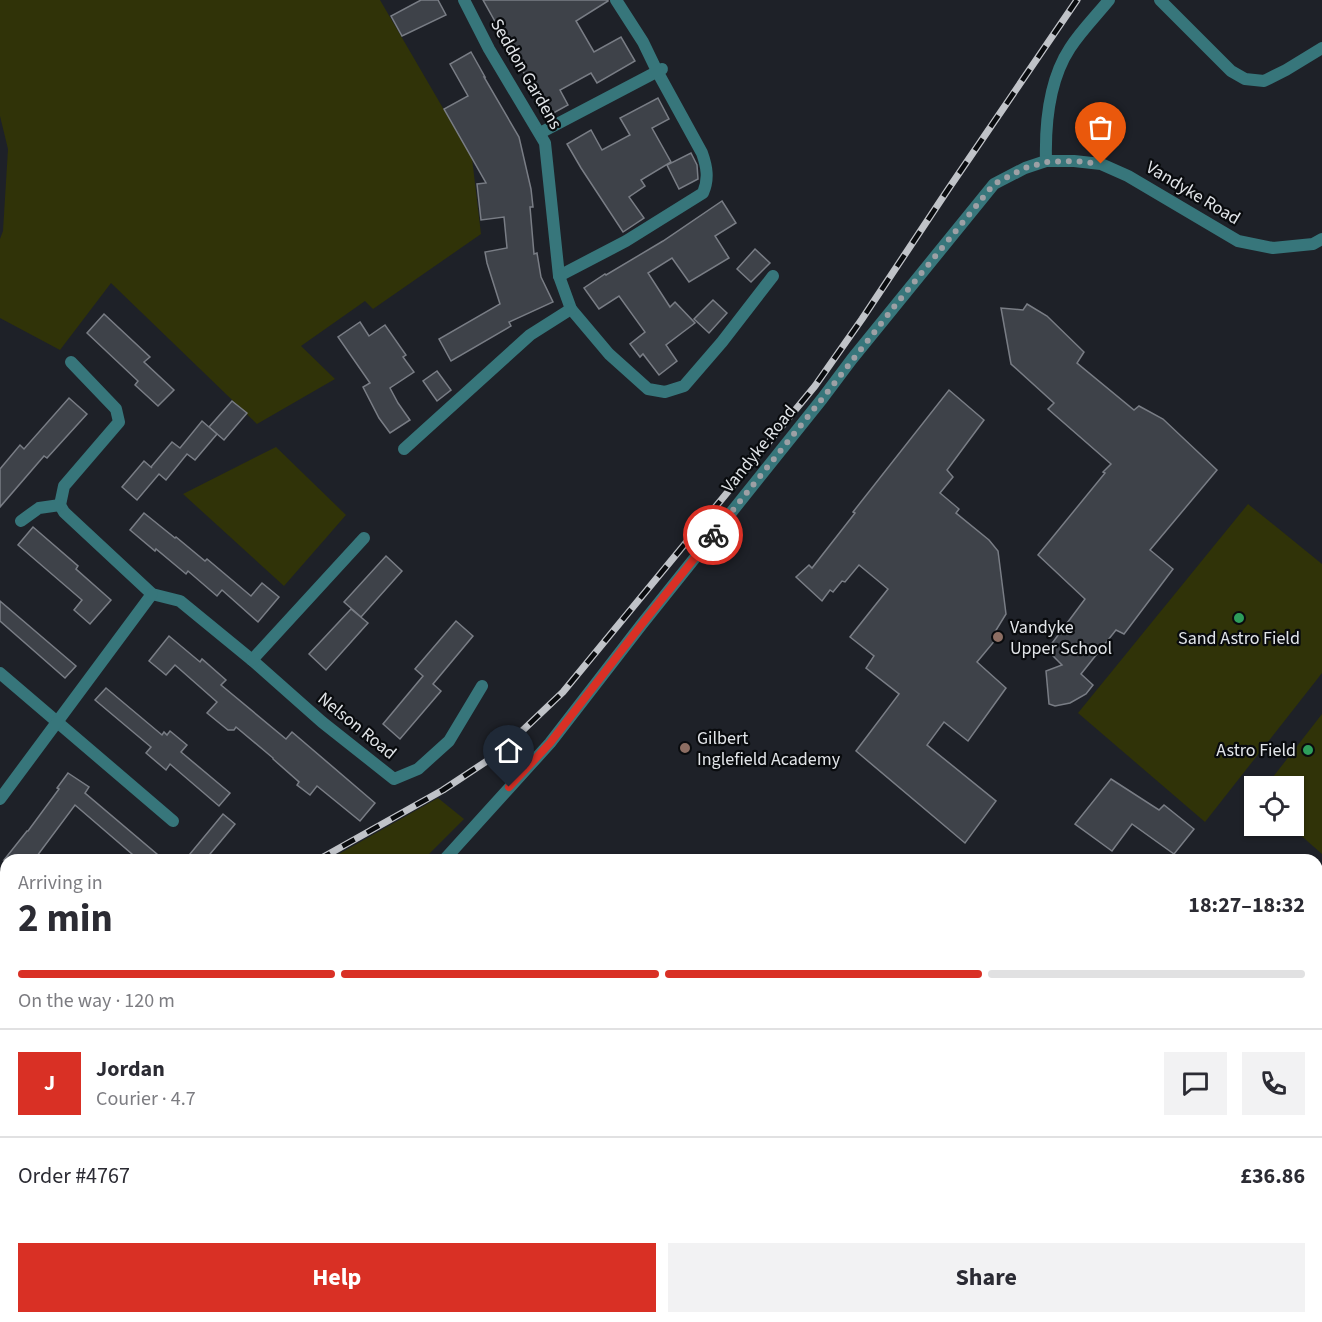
<!DOCTYPE html>
<html lang="en">
<head>
<meta charset="utf-8">
<style>
  :root { --surface:#fff; --page:#f2f2f3; --text:#2b2b33; --muted:#7c7c81; --line:#e1e1e2; --accent:#d93025 }
  body { margin:0; font-family:"Source Sans 3",sans-serif; background:var(--page); color:var(--text); height:100vh; display:flex; flex-direction:column; font-size:22px; white-space:nowrap }
  * { box-sizing:border-box; margin:0 }
  p { font-size:20px; color:var(--muted) }
  .icon { flex:none; width:33px; height:33px; fill:none; stroke:currentColor; stroke-width:2; stroke-linecap:round; stroke-linejoin:round }
  .map { position:relative; flex:1; overflow:hidden }
  .drawer { position:absolute; left:0px; top:854px; width:1323px; height:470px; display:flex; flex-direction:column; background:var(--surface); border-radius:18px 18px 0 0; box-shadow:0 2px 4px #0004 }
  .drawer>* { flex:none }
  .controls { position:absolute; left:1244px; top:776px; display:grid; gap:12px }
  .controls a { display:grid; place-items:center; width:60px; height:60px; border-radius:0px; background:var(--surface); box-shadow:0 2px 4px #0004; font-size:30px }
  .pin { position:absolute; display:grid; place-items:center; width:51px; height:51px; color:#fff; margin:-62px -26px; border-radius:50% 50% 50% 0; rotate:-45deg; box-shadow:0 0 6px #0007 }
  .pin .icon { rotate:45deg }
  .courier { position:absolute; display:grid; place-items:center; width:60px; height:60px; margin:-30px; border:4px solid #d93025; border-radius:50%; background:#fff; color:#222; box-shadow:0 2px 8px #0007 }
  .overview em { font-style:normal; font-weight:700 }
  .overview div { display:flex; flex-direction:column-reverse }
  .overview { display:flex; align-items:center; justify-content:space-between; height:102px; padding:0 18px }
  h1 { font-size:39px; font-weight:700; line-height:45px }
  .bar { display:grid; grid-template-columns:repeat(4,1fr); gap:9px 6px; align-content:center; height:72px; padding:0 18px }
  .bar i { height:8px; border-radius:4px; background:var(--line) }
  .bar .current { background:var(--accent) }
  .bar p { grid-column:span 4 }
  .line { display:flex; align-items:center; gap:15px; padding:0 18px; border-top:2px solid var(--line) }
  .line div { flex:1 }
  .round { display:grid; place-items:center; flex:none; width:63px; height:63px; border-radius:0px; background:var(--page) }
  .action { display:flex; gap:12px; margin-top:auto; padding:12px 18px }
  .action a { flex:1; height:69px; border-radius:0px; background:var(--accent); color:#fff; font-size:24px; font-weight:700; line-height:69px; text-align:center }
  .action a+a { background:var(--page); color:var(--text) }
  .map>svg:first-child { display:block }
  .green { fill:#303308 }
  .building { fill:#3e4249; stroke:#797d85; stroke-width:1.5 }
  .lines { fill:none; stroke-linecap:round; stroke-linejoin:round }
  .minor { stroke:#37767b; stroke-width:12 }
  .tertiary { stroke:#37767b; stroke-width:12 }
  .rail-casing { stroke:#c0c3c8; stroke-width:7 }
  .rail { stroke:#090b0e; stroke-width:4.5; stroke-dasharray:14; stroke-linecap:butt }
  .done { stroke:#9da0a5; stroke-width:6; stroke-dasharray:0 10.8 }
  .route { stroke:#d93025; stroke-width:8 }
  .leisure-dot { fill:#2e9e5b; stroke:#090b0e; stroke-width:2 }
  .education-dot { fill:#8d6e63; stroke:#090b0e; stroke-width:2 }
  .labels { text-anchor:middle; dominant-baseline:central; stroke-width:4.5; stroke-linejoin:round; paint-order:stroke }
  .street-label { font-size:18px; fill:#e2e5e9; stroke:#090b0e }
  .poi-label { font-size:18px; fill:#e2e5e9; stroke:#090b0e; text-anchor:start }
</style>
</head>
<body>
<div class="map">
<svg width="1322" height="1322" viewBox="0 0 1322 1322">
  <rect width="100%" height="100%" fill="#1e2128"/>
  <g class="green">
    <polygon points="0,0 380,0 472,158 481,234 373,309 365,301 301,346 335,379 257,424 111,283 60,350 0,318 0,239 3,231 8,149 0,116"/>
    <polygon points="276,447 346,515 284,586 183,494"/>
    <polygon points="1248,504 1322,564 1322,673 1205,822 1078,713"/>
    <polygon points="1322,714 1322,854 1289,825 1293,825 1293,786 1266,786"/>
    <polygon points="438,798 464,819 424,859 330,859"/>
  </g>
  <g class="building">
    <polygon points="421,0 438,0 446,15 402,36 391,16"/>
    <polygon points="483,0 608,0 608,1 576,21 594,52 621,37 635,61 597,83 591,73 560,90 568,105 548,116"/>
    <polygon points="471,52 485,77 484,77 519,137 531,189 533,207 530,207 534,254 537,253 541,277 553,302 509,322 511,326 451,361 439,339 500,304 487,263 485,252 507,248 504,217 481,220 477,184 486,183 444,109 468,96 450,64"/>
    <polygon points="658,98 669,119 652,128 671,162 641,180 645,186 629,197 644,218 623,232 581,168 567,144 591,130 602,150 630,135 620,118"/>
    <polygon points="691,153 697,165 698,179 679,189 667,165"/>
    <polygon points="722,201 736,223 715,236 729,258 689,282 672,258 648,273 670,307 675,302 695,323 666,345 677,361 659,375 643,354 640,357 630,344 645,332 619,296 599,309 584,288 605,274 606,275 663,241"/>
    <polygon points="755,249 770,263 751,282 737,269"/>
    <polygon points="713,300 727,313 709,333 694,319"/>
    <polygon points="1027,304 1047,316 1084,352 1077,363 1134,410 1139,406 1163,419 1217,470 1150,550 1173,569 1124,634 1116,630 1081,674 1093,685 1086,694 1070,703 1055,706 1049,704 1046,671 1062,665 1047,650 1085,599 1038,555 1105,473 1103,472 1111,464 1048,409 1054,403 1011,364 1001,308 1023,310"/>
    <polygon points="104,314 150,357 144,362 174,390 158,406 135,385 138,381 87,333"/>
    <polygon points="360,322 369,336 385,325 406,355 403,357 414,372 390,388 398,403 410,420 390,433 379,418 363,387 370,383 338,337"/>
    <polygon points="437,371 451,390 437,401 423,381"/>
    <polygon points="949,390 984,420 947,470 953,477 940,493 959,509 956,513 989,540 998,551 1006,614 993,635 997,638 977,662 1006,688 968,741 944,722 927,745 996,801 965,843 856,751 899,694 866,668 874,656 850,637 888,589 859,565 845,582 842,581 833,592 830,590 822,601 796,577 809,565 812,568 855,513 853,512"/>
    <polygon points="69,398 87,414 47,458 44,456 0,507 0,469 20,445 24,449"/>
    <polygon points="232,401 247,413 224,440 209,427"/>
    <polygon points="202,421 217,434 195,460 187,454 166,480 159,474 137,500 122,487 144,461 152,468 151,467 172,442 180,448"/>
    <polygon points="144,513 175,538 176,537 205,561 207,559 251,596 262,583 279,597 258,622 222,590 217,596 188,571 186,574 156,549 155,551 130,530"/>
    <polygon points="33,527 78,566 76,569 111,600 90,624 74,610 82,600 18,545"/>
    <polygon points="386,556 402,571 361,617 344,602"/>
    <polygon points="0,601 76,666 65,678 0,621"/>
    <polygon points="351,609 368,623 326,670 309,654"/>
    <polygon points="456,621 473,636 433,684 441,691 400,739 383,724 423,676 415,669"/>
    <polygon points="169,636 200,662 202,659 226,680 221,685 286,739 292,732 375,803 360,821 317,786 310,795 297,785 299,782 273,759 273,758 236,727 234,730 228,730 207,713 217,702 175,665 166,675 149,661"/>
    <polygon points="106,688 162,735 164,732 167,735 170,731 187,745 181,752 230,793 219,806 170,764 166,770 146,753 151,747 95,700"/>
    <polygon points="68,773 89,787 85,793 164,860 139,860 75,805 34,860 4,860 27,831 28,831 59,789 57,788"/>
    <polygon points="1111,779 1159,810 1164,805 1194,829 1174,854 1132,824 1112,851 1075,824"/>
    <polygon points="223,814 235,824 221,841 205,860 185,860"/>
  </g>
  <g class="lines">
    <g class="minor">
      <polyline points="464,0 489,49 545,143 559,276 571,309 609,354 648,389 665,392 684,386 722,342 773,276"/>
      <polyline points="1160,0 1231,71 1245,79 1264,81 1286,70 1322,48"/>
      <polyline points="540,133 662,69"/>
      <path d="M1046,161C1045,124 1049,80 1070,48C1081,31 1096,16 1109,0"/>
      <path d="M559,276L626,241L703,193C709,179 707,167 702,153L657,71L643,42L616,0"/>
      <polyline points="71,362 116,409 119,422 64,486 60,505 64,512 152,594 180,601 252,660 322,722 394,779 418,769 449,741 482,686"/>
      <polyline points="404,449 530,335 571,309"/>
      <polyline points="21,521 39,508 60,505"/>
      <polyline points="252,660 364,538"/>
      <polyline points="0,673 173,821"/>
      <polyline points="0,799 152,594"/>
      <polyline points="0,1289 6,1280"/>
      <polyline points="340,1317 349,1322"/>
      <polyline points="298,1322 303,1317"/>
      <polyline points="512,1322 517,1317"/>
    </g>
    <g class="tertiary">
      <polyline points="444,860 550,743 642,624 822,399 852,359 994,184 1025,168 1046,161 1074,161 1101,164 1128,176 1238,241 1273,248 1313,244 1322,239"/>
      <polyline points="748,1317 757,1322"/>
      <polyline points="43,1322 46,1317"/>
    </g>
    <g class="rail-casing">
      <g id="rail">
        <polyline points="318,860 443,790 499,753 563,692 815,386 862,319 949,188 1077,0"/>
        <polyline points="800,1317 809,1322"/>
      </g>
    </g>
    <use href="#rail" class="rail"/>
  </g>
  <g class="lines">
    <polyline class="done" points="713,535 822,399 894,307 994,184 1025,168 1046,162 1074,161 1101,164"/>
    <polyline class="route" points="509,787 550,743 642,624 713,535"/>
  </g>
  <g class="leisure-dot">
    <circle cx="1239" cy="618" r="6"/>
    <circle cx="1308" cy="750" r="6"/>
  </g>
  <g class="education-dot">
    <circle cx="998" cy="637" r="6"/>
    <circle cx="685" cy="748" r="6"/>
  </g>
  <g class="labels">
    <g class="street-label">
      <text transform="translate(526 74) rotate(60)">Seddon Gardens</text>
      <text transform="translate(1193 193) rotate(31)">Vandyke Road</text>
      <text transform="translate(759 449) rotate(-51)">Vandyke Road</text>
      <text transform="translate(357 726) rotate(39)">Nelson Road</text>
    </g>
    <g class="poi-label">
      <text x="1010" y="627">Vandyke<tspan x="1010" dy="21">Upper School</tspan></text>
      <text x="1239" y="638" text-anchor="middle">Sand Astro Field</text>
      <text x="697" y="738">Gilbert<tspan x="697" dy="21">Inglefield Academy</tspan></text>
      <text x="1296" y="750" text-anchor="end">Astro Field</text>
    </g>
  </g>
</svg>
<div class="controls">
<a><svg class="icon" aria-label="locate" viewBox="0 0 24 24"><circle cx="12" cy="12" r="6"/><path d="M12 2v4M12 18v4M2 12h4M18 12h4"/></svg></a>
</div>
<div class="pin" style="left:1101px;top:164px;background:#ea580c"><svg class="icon" aria-label="bag" viewBox="0 0 24 24"><path d="M5 8h14l-1 12H6zM9 8a3 3 0 0 1 6 0"/></svg></div>
<div class="pin" style="left:509px;top:787px;background:#1f2937"><svg class="icon" aria-label="home" viewBox="0 0 24 24"><path d="M3 11l9-7 9 7M6 9v11h12V9"/></svg></div>
<div class="courier" style="left:713px;top:535px"><svg class="icon" aria-label="bike" viewBox="0 0 24 24"><circle cx="6" cy="16" r="4"/><circle cx="18" cy="16" r="4"/><path d="M6 16l4-8h5l3 8M10 8l3 8H6M13 5h3"/></svg></div>
<section class="drawer">
<div class="overview"><div><h1>2 min</h1><p>Arriving in</p></div><em>18:27–18:32</em></div>
<div class="bar"><i class="current"></i><i class="current"></i><i class="current"></i><i></i><p>On the way · 120 m</p></div>
<div class="line" style="height:108px"><b class="round" style="background:var(--accent);color:#fff">J</b><div><b>Jordan</b><p>Courier · 4.7</p></div><a class="round"><svg class="icon" aria-label="chat" viewBox="0 0 24 24"><path d="M4 5h16v11H9l-5 4z"/></svg></a><a class="round"><svg class="icon" aria-label="phone" viewBox="0 0 24 24"><path d="M5 4h4l2 5-3 2q2 4 5 5l2-3 5 2v4C11 20 4 13 5 4z"/></svg></a></div>
<div class="line" style="height:78px"><div>Order #4767</div><b>£36.86</b></div>
<div class="action"><a>Help</a><a>Share</a></div>
</section>
</div>
</body>
</html>
